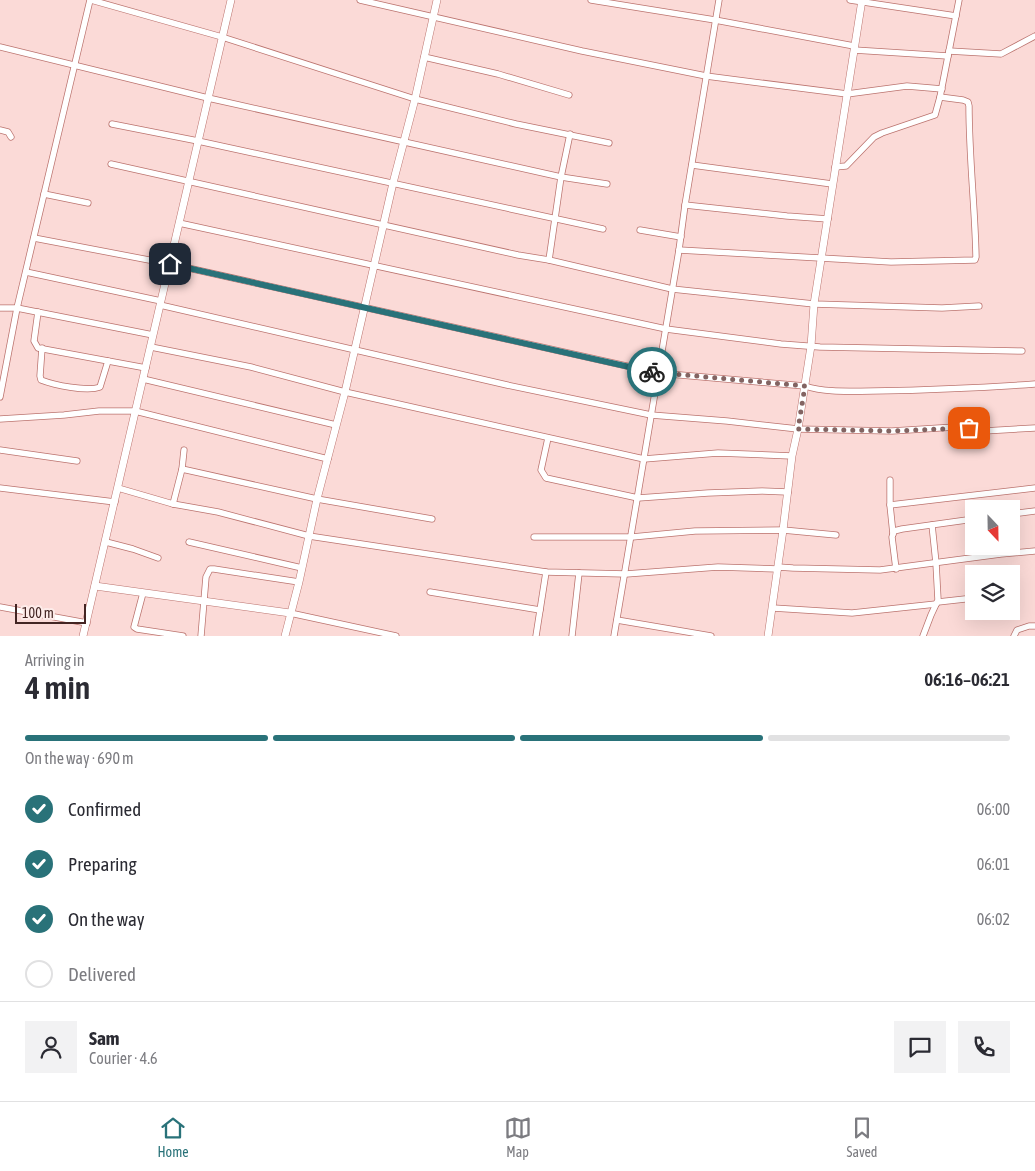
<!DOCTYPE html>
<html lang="en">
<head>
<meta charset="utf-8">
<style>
  :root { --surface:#fff; --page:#f2f2f3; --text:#2b2b33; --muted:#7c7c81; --line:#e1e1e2; --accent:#297279 }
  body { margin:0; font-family:"Asap Condensed",sans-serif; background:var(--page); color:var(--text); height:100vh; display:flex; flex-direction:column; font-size:19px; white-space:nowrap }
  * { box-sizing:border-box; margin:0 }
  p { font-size:16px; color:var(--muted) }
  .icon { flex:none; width:28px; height:28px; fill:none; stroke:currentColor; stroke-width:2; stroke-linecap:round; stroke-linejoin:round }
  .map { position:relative; height:636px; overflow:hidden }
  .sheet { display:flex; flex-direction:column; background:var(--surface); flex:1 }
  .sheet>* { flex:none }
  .needle { width:32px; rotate:158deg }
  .controls { position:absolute; left:965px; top:500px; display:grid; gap:10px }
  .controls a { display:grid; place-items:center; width:55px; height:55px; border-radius:0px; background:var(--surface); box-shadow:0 5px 20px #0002; font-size:25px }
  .scale { position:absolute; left:15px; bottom:12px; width:71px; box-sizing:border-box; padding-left:5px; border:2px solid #432523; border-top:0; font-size:14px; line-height:18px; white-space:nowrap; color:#432523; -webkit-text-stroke:4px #fdecea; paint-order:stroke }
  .pin { position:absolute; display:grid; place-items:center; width:42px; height:42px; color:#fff; margin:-21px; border-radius:10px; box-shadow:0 2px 8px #0006 }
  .courier { position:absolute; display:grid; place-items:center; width:50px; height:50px; margin:-25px; border:4px solid #297279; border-radius:50%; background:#fff; color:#222; box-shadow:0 1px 6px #0007 }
  .head em { font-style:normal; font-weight:600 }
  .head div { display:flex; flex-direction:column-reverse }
  .head { display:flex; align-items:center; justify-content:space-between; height:85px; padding:0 25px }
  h1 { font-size:32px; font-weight:600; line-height:38px }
  .bar { display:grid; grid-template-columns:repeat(4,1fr); gap:8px 5px; align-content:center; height:60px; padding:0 25px }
  .bar i { height:6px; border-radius:4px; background:var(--line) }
  .bar .current { background:var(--accent) }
  .bar p { grid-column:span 4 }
  .line { display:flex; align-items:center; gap:12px; padding:0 25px; border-top:1px solid var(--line) }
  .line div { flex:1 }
  .round { display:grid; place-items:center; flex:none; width:52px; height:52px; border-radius:0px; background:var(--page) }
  ol { padding:0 25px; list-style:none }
  li { display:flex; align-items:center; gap:15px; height:55px }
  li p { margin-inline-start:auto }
  li .icon { padding:5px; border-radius:50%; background:var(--accent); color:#fff; stroke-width:4 }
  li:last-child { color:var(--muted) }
  li i { width:28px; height:28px; border:2px solid var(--line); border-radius:50% }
  .menu { display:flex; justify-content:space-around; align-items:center; height:70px; border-top:1px solid var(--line); background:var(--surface); font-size:14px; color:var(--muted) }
  .menu a { display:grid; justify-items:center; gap:2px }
  .menu .current { color:var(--accent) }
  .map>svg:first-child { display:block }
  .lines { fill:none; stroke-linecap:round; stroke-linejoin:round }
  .minor-casing { stroke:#bb736e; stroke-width:7 }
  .tertiary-casing { stroke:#bb736e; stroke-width:8 }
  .minor { stroke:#fff; stroke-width:5.5 }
  .tertiary { stroke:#fff; stroke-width:7 }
  .done { stroke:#836462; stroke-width:5; stroke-dasharray:0 9 }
  .route { stroke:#297279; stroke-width:6 }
</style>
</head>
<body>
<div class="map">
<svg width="1035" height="636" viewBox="0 0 1035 636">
  <rect width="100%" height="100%" fill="#fbdad7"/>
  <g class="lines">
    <g class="minor-casing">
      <g id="minor">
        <polyline points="91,0 222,37 415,99 516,124 609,143"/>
        <polyline points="360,0 582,51 706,76 847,94 907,86 942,89"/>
        <polyline points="591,0 715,20 854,46"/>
        <polyline points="850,0 956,16"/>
        <polyline points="0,47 208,98 561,177 607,184"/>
        <polyline points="854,50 948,56"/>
        <polyline points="949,51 1001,54 1035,36"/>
        <polyline points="424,57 498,74 569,95"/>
        <polyline points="112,124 198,141 603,229"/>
        <polyline points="0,130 8,132 11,137"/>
        <polyline points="111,164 518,255 549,260 672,289 814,304 942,308 979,306"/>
        <polyline points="692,165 832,184"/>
        <polyline points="835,167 846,166 874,137 882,133 935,115 940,97 959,0"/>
        <polyline points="44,194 88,203"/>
        <polyline points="685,205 787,216 828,219"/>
        <polyline points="179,223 666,329 781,344 820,347 1022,351"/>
        <polyline points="640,230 681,237"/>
        <path d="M34,238L170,264L658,373L805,386C826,393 851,391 873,391C927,390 981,388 1035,384"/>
        <path d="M679,250L891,262L975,260L976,257C975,207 969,157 969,106L968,102L963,100L940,97"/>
        <polyline points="549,260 561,177 570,134"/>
        <polyline points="26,272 161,301"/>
        <polyline points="160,305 507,385 651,415 727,421 798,429 892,431 955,427 969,428 984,431 1035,428"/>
        <polyline points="0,308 17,308 153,335"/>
        <polyline points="38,312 34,341 38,348 146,368"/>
        <polyline points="151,347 251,367 345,392 644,459 718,453 792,456"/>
        <path d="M42,348L40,376L41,380C54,385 87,392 100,387L108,361"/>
        <polyline points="143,379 336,425"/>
        <polyline points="0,397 17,308 90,0"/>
        <polyline points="0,419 64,415 99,411 135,411 328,459"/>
        <polyline points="548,438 541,470 546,478 638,498 708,493 762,491 788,492"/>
        <polyline points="0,450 77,461"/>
        <polyline points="182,469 184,450"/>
        <polyline points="890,480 890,505 893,534"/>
        <polyline points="0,488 115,502"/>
        <polyline points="118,488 173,504 218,512 309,536 546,572 626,574 718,567 778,569"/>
        <polyline points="173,504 182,469 317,499 432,519"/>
        <polyline points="890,505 1035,488"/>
        <polyline points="1011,514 1035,511"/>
        <polyline points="534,537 632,537 695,531 783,530 836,535"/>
        <polyline points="106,542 133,549 158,558"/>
        <polyline points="189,542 302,568"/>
        <polyline points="778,567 793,568 880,570 1001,554 1035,551"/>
        <polyline points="896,569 892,537 894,531 902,529 974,519"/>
        <polyline points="430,592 540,610"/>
        <polyline points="143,593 134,627 137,629 183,636"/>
        <polyline points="938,602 974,598"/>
        <polyline points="0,607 87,623"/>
        <polyline points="773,608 852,613 936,604"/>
        <polyline points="290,613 396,636"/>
        <polyline points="617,620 711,636"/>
        <polyline points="201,636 206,577 210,569 214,569 299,582"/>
        <polyline points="536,636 546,572"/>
        <polyline points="572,636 579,573"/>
        <polyline points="614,636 679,250 685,205 719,0"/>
        <polyline points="923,636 931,615 938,600 936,563 932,525"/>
        <polyline points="1014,636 1017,630 1029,626 1035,626"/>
      </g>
    </g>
    <g class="tertiary-casing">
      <g id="tertiary">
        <polyline points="95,586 290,613"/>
        <polyline points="83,636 231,0"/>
        <polyline points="285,636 299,582 317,499 345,392 393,183 415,99 437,0"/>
        <polyline points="768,636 783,530 792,456 798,429 811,346 814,304 862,0"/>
      </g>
    </g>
    <use href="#minor" class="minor"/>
    <use href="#tertiary" class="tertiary"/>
  </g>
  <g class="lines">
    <polyline class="done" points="652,372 805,386 798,429 892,431 969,428"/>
    <polyline class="route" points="170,264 652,372"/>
  </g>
</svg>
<div class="controls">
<a><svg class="needle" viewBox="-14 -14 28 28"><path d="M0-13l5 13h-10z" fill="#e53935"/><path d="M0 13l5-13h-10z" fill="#7c7c81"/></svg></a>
<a><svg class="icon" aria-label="layers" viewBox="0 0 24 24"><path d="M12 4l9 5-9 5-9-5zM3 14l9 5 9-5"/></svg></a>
</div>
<div class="scale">100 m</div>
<div class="pin" style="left:969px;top:428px;background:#ea580c"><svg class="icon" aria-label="bag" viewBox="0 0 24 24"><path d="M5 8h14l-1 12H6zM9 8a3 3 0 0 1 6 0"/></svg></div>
<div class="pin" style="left:170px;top:264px;background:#1f2937"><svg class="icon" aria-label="home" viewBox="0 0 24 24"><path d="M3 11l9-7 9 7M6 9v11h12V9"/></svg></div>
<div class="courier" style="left:652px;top:372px"><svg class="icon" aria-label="bike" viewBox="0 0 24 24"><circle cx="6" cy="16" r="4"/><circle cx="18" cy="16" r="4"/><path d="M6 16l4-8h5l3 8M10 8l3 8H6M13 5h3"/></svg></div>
</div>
<section class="sheet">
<div class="head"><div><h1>4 min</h1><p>Arriving in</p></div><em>06:16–06:21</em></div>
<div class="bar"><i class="current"></i><i class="current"></i><i class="current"></i><i></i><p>On the way · 690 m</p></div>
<ol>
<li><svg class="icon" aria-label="check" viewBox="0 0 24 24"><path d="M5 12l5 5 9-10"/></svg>Confirmed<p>06:00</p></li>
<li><svg class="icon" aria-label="check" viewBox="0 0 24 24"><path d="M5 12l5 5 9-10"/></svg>Preparing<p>06:01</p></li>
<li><svg class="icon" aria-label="check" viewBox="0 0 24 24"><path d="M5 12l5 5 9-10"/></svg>On the way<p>06:02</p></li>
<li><i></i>Delivered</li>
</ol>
<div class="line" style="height:90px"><a class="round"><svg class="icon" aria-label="person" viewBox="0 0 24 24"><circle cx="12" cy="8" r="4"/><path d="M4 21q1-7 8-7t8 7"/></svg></a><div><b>Sam</b><p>Courier · 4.6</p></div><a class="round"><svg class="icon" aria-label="chat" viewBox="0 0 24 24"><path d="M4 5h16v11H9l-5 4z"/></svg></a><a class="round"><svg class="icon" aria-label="phone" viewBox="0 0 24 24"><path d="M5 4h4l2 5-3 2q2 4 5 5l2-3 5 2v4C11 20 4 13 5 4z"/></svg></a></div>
</section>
<nav class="menu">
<a class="current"><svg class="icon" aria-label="home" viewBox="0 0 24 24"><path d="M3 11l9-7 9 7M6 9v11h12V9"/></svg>Home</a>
<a><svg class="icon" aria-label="map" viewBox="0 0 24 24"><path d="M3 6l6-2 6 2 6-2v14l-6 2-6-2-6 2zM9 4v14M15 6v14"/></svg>Map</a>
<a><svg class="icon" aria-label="saved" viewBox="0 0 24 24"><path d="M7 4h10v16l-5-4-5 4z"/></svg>Saved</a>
</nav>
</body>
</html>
